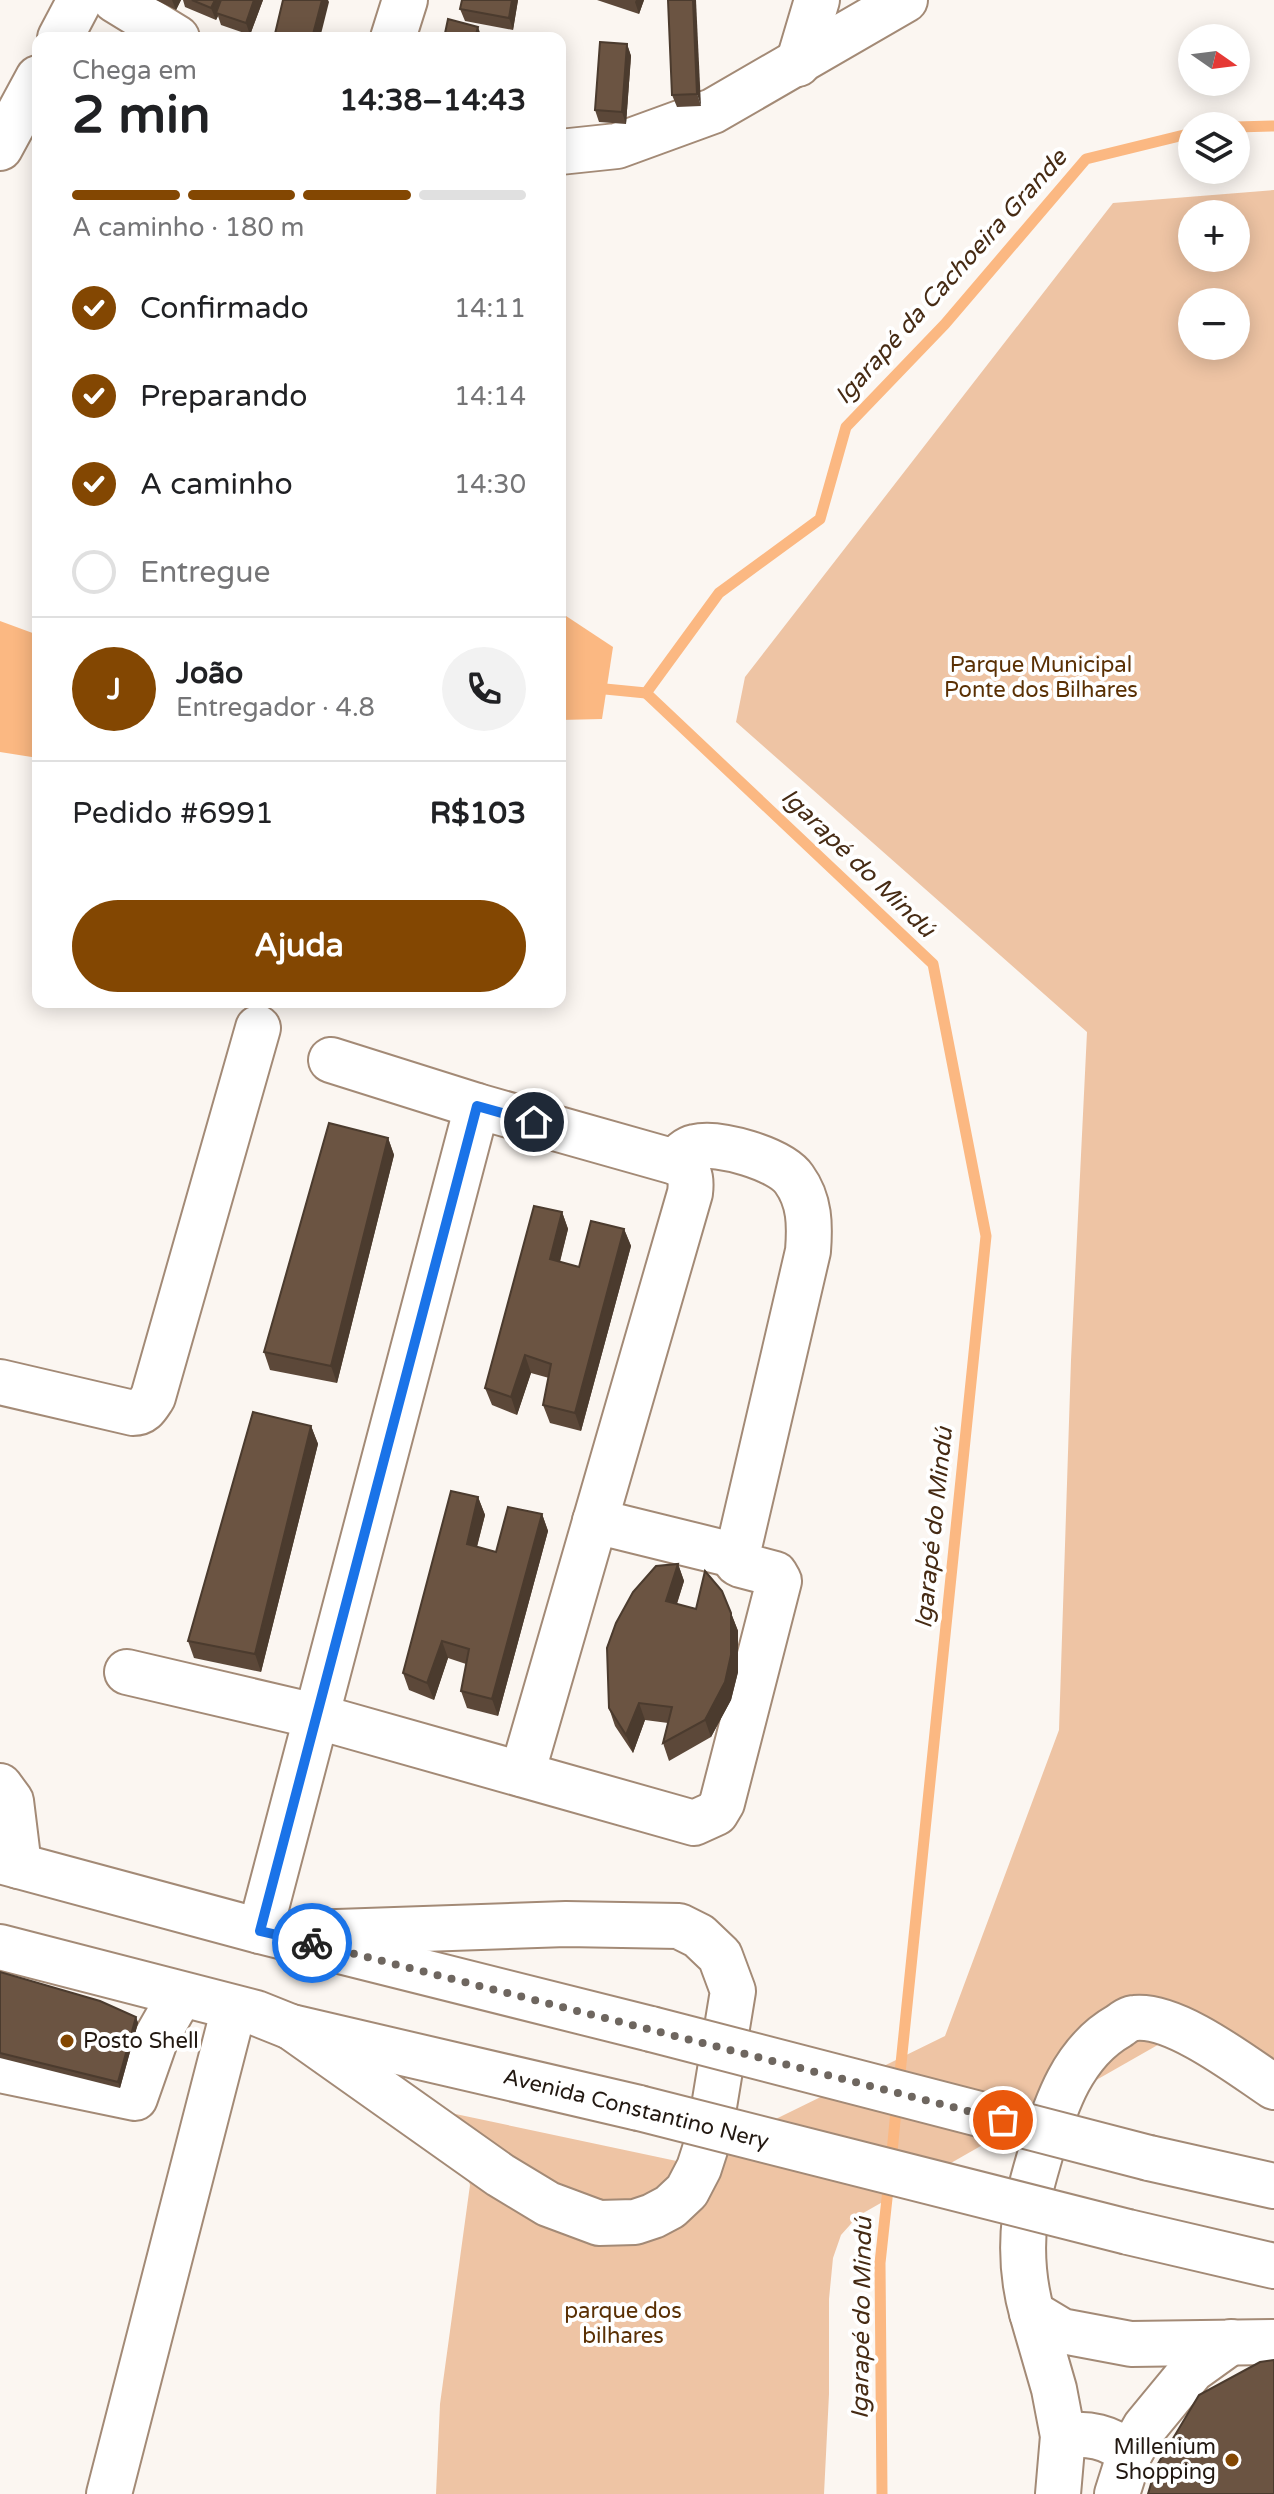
<!DOCTYPE html>
<html lang="pt">
<head>
<meta charset="utf-8">
<style>
  :root { --surface:#fff; --page:#f2f2f2; --text:#202124; --muted:#757577; --line:#e0e0e0; --accent:#834702 }
  body { margin:0; font-family:"Varela Round",sans-serif; background:var(--page); color:var(--text); height:100vh; display:flex; flex-direction:column; font-size:30px; white-space:nowrap }
  * { box-sizing:border-box; margin:0 }
  p { font-size:26px; color:var(--muted) }
  .icon { flex:none; width:44px; height:44px; fill:none; stroke:currentColor; stroke-width:2; stroke-linecap:round; stroke-linejoin:round }
  .map { position:relative; flex:1; overflow:hidden }
  .panel { position:absolute; left:32px; top:32px; width:534px; height:976px; display:flex; flex-direction:column; background:var(--surface); border-radius:16px; box-shadow:0 4px 20px #0003 }
  .panel>* { flex:none }
  .needle { width:52px; rotate:104deg }
  .controls { position:absolute; left:1178px; top:24px; display:grid; gap:16px }
  .controls a { display:grid; place-items:center; width:72px; height:72px; border-radius:50%; background:var(--surface); box-shadow:0 4px 20px #0003; font-size:40px }
  .pin { position:absolute; display:grid; place-items:center; width:68px; height:68px; color:#fff; margin:-34px; border:4px solid #fff; border-radius:50%; box-shadow:0 2px 8px #0007 }
  .courier { position:absolute; display:grid; place-items:center; width:80px; height:80px; margin:-40px; border:6px solid #1a73e8; border-radius:50%; background:#fff; color:#222; box-shadow:0 2px 10px #0007 }
  .headline em { font-style:normal; font-weight:700 }
  .headline div { display:flex; flex-direction:column-reverse }
  .headline { display:flex; align-items:center; justify-content:space-between; height:136px; padding:0 40px }
  h1 { font-size:52px; font-weight:700; line-height:60px }
  .bar { display:grid; grid-template-columns:repeat(4,1fr); gap:12px 8px; align-content:center; height:96px; padding:0 40px }
  .bar i { height:10px; border-radius:6px; background:var(--line) }
  .bar .active { background:var(--accent) }
  .bar p { grid-column:span 4 }
  .line { display:flex; align-items:center; gap:20px; padding:0 40px; border-top:2px solid var(--line) }
  .line div { flex:1 }
  .round { display:grid; place-items:center; flex:none; width:84px; height:84px; border-radius:42px; background:var(--page) }
  ol { padding:0 40px; list-style:none }
  li { display:flex; align-items:center; gap:24px; height:88px }
  li p { margin-inline-start:auto }
  li .icon { padding:8px; border-radius:50%; background:var(--accent); color:#fff; stroke-width:4 }
  li:last-child { color:var(--muted) }
  li i { width:44px; height:44px; border:4px solid var(--line); border-radius:50% }
  .action { display:flex; gap:16px; margin-top:auto; padding:16px 40px }
  .action a { flex:1; height:92px; border-radius:48px; background:var(--accent); color:#fff; font-size:32px; font-weight:700; line-height:92px; text-align:center }
  .map>svg:first-child { display:block }
  .green { fill:#eec4a4; fill-rule:evenodd }
  .water { fill:#fbb882 }
  .lines { fill:none; stroke-linecap:round; stroke-linejoin:round }
  .stream { stroke:#fbb882; stroke-width:11 }
  .minor-casing { stroke:#a38a76; stroke-width:48 }
  .major-casing { stroke:#a38a76; stroke-width:48 }
  .highway-casing { stroke:#a38a76; stroke-width:48 }
  .minor { stroke:#fff; stroke-width:44 }
  .major { stroke:#fff; stroke-width:44 }
  .highway { stroke:#fff; stroke-width:44 }
  .highway-bridge-casing { stroke:#a38a76; stroke-width:48; stroke-linecap:butt }
  .highway-bridge { stroke:#fff; stroke-width:44 }
  .wall { fill:#5c4839 }
  .shaded-wall { fill:#4b3b2e }
  .building { fill:#6b5442; stroke:#4b3b2e; stroke-width:2 }
  .done { stroke:#6e665f; stroke-width:8; stroke-dasharray:0 14.4 }
  .route { stroke:#1a73e8; stroke-width:10 }
  .poi-dot { fill:#834702; stroke:#fff; stroke-width:3 }
  .labels { text-anchor:middle; dominant-baseline:central; stroke-width:8; stroke-linejoin:round; paint-order:stroke }
  .park-label { font-size:22px; fill:#5a3004; stroke:#fff }
  .poi-label { font-size:22px; fill:#221811; stroke:#fff; text-anchor:start }
  .street-label { font-size:22px; fill:#221811; stroke:#fff }
  .water-label { font-size:24px; font-style:italic; fill:#462b14; stroke:#fff }
</style>
</head>
<body>
<div class="map">
<svg width="1274" height="2494" viewBox="0 0 1274 2494">
  <rect width="100%" height="100%" fill="#fbf6f1"/>
  <path class="green" d="M1274,190V2067L1184,2030L858,2216L841,2235L833,2258L829,2299V2394L824,2494H436L440,2404L470,2185L446,2112L686,2163L945,2036L1059,1730L1071,1360L1087,1032L736,722L745,677L1113,203ZM1192,214H1236V258H1192ZM1192,302H1236V346H1192Z"/>
  <g class="water">
    <polygon points="560,612 613,647 602,719 560,720"/>
    <polygon points="0,621 38,635 38,758 0,752"/>
  </g>
  <g class="lines">
    <g class="stream">
      <polyline points="1236,127 1274,126"/>
      <polyline points="595,688 646,693"/>
      <polyline points="646,693 933,964 986,1236 899,2083"/>
      <polyline points="646,693 719,593 820,519 846,427 945,324 1086,159 1192,133"/>
      <polyline points="891,2163 897,2100"/>
      <polyline points="882,2494 880,2263 889,2180"/>
    </g>
    <g class="minor-casing">
      <g id="minor">
        <polyline points="115,0 177,38"/>
        <polyline points="60,38 80,0"/>
        <polyline points="393,38 405,0"/>
        <polyline points="798,64 817,0"/>
        <polyline points="0,148 38,78"/>
        <polyline points="560,152 617,146 713,111 905,0"/>
        <path d="M331,1060L477,1106L675,1162C690,1169 692,1177 690,1193L522,1774"/>
        <path d="M0,1382L133,1413C144,1413 147,1406 153,1397L258,1028"/>
        <polyline points="595,1521 737,1556"/>
        <path d="M127,1672L315,1716L694,1823L716,1813L722,1803L779,1581L775,1574L741,1565L737,1563V1556L808,1251C810,1225 810,1201 794,1179C780,1159 718,1141 695,1147C686,1149 681,1155 675,1162"/>
        <polyline points="0,1786 11,1801 19,1866"/>
        <polyline points="260,1931 477,1106"/>
        <polyline points="0,2070 135,2098 156,2038 180,1996"/>
        <polyline points="109,2494 234,2008"/>
      </g>
    </g>
    <g class="major-casing">
      <g id="major">
        <polyline points="1032,2313 1054,2389 1063,2436 1058,2494"/>
        <path d="M1063,2436C1089,2432 1108,2437 1130,2453"/>
        <polyline points="1117,2494 1130,2453 1145,2427 1192,2370 1231,2342"/>
      </g>
    </g>
    <g class="highway-casing">
      <g id="highway">
        <polyline points="0,1861 260,1931 651,2029"/>
        <polyline points="279,1934 566,1924 679,1926 699,1936 720,1956 733,1991 709,2137 699,2168 687,2191 670,2207 653,2216 635,2222 599,2223 548,2204 500,2175 291,2027"/>
        <polyline points="0,1947 256,2013 291,2027 639,2108"/>
        <path d="M1274,2087C1241,2065 1175,2014 1135,2018C1129,2018 1123,2023 1119,2026C1073,2052 1056,2104 1041,2152C1035,2173 1028,2195 1025,2217C1021,2250 1023,2281 1032,2313L1062,2331L1131,2344L1274,2342"/>
        <polyline points="1149,2158 1274,2186"/>
        <polyline points="1128,2232 1274,2266"/>
      </g>
    </g>
    <use href="#minor" class="minor"/>
    <use href="#major" class="major"/>
    <use href="#highway" class="highway"/>
    <g class="highway-bridge-casing">
      <g id="highway-bridge">
        <polyline points="651,2029 1149,2158"/>
        <polyline points="639,2108 1128,2232"/>
      </g>
    </g>
    <use href="#highway-bridge" class="highway-bridge"/>
  </g>
  <g class="wall">
    <polygon points="156,0 181,0 176,10"/>
    <polygon points="183,0 263,0 250,35 221,25 218,16 216,20 185,7"/>
    <polygon points="518,0 513,30 465,21 460,9"/>
    <polygon points="597,0 644,0 639,14"/>
    <polygon points="668,0 701,106 677,107 672,95"/>
    <polygon points="627,44 631,56 626,124 599,122 595,110"/>
    <polygon points="388,1138 394,1155 337,1383 270,1370 264,1352"/>
    <polygon points="562,1212 568,1229 560,1262 579,1267 624,1229 631,1246 581,1431 550,1423 543,1405 549,1378 531,1373 517,1415 492,1405 485,1388"/>
    <polygon points="311,1426 318,1444 261,1672 194,1658 188,1641"/>
    <polygon points="478,1497 485,1515 477,1547 496,1552 542,1514 548,1531 498,1716 467,1708 461,1691 466,1664 448,1658 434,1700 409,1690 403,1673"/>
    <polygon points="678,1564 684,1581 677,1604 696,1609 731,1613 738,1631 738,1672 731,1700 711,1737 669,1761 663,1743 668,1723 645,1720 633,1753 615,1726 609,1708"/>
    <polygon points="0,1972 136,2017 138,2023 120,2088 0,2058"/>
  </g>
  <g class="shaded-wall">
    <polygon points="172,0 181,0 176,10"/>
    <polygon points="215,0 224,0 216,13 218,16 216,20 211,8"/>
    <polygon points="254,0 263,0 250,35 246,23"/>
    <polygon points="322,0 328,0 329,2 320,38 312,38"/>
    <polygon points="512,0 518,0 513,30 509,18"/>
    <polygon points="636,0 644,0 639,14 635,2"/>
    <polygon points="693,0 696,0 701,106 697,94"/>
    <polygon points="478,27 482,38 475,38"/>
    <polygon points="627,44 631,56 626,124 622,112"/>
    <polygon points="388,1138 394,1155 337,1383 331,1366"/>
    <polygon points="562,1212 568,1229 556,1276 550,1259"/>
    <polygon points="624,1229 631,1246 581,1431 575,1413"/>
    <polygon points="525,1355 531,1373 517,1415 511,1397"/>
    <polygon points="311,1426 318,1444 261,1672 255,1654"/>
    <polygon points="478,1497 485,1515 473,1561 467,1544"/>
    <polygon points="542,1514 548,1531 498,1716 492,1699"/>
    <polygon points="678,1564 684,1581 672,1618 666,1601"/>
    <polygon points="731,1613 738,1631 738,1672 731,1700 711,1737 705,1720"/>
    <polygon points="442,1641 448,1658 434,1700 427,1683"/>
    <polygon points="639,1703 645,1720 633,1753 626,1735"/>
    <polygon points="136,2017 138,2023 120,2088 118,2082"/>
  </g>
  <g class="building">
    <polygon points="192,0 215,0 211,8"/>
    <polygon points="221,0 254,0 246,23 216,13"/>
    <polygon points="283,0 322,0 312,38 274,38"/>
    <polygon points="462,0 512,0 509,18 460,9"/>
    <polygon points="668,0 693,0 697,94 672,95"/>
    <polygon points="448,19 478,27 475,38 444,38"/>
    <polygon points="600,42 627,44 622,112 595,110"/>
    <polygon points="329,1123 388,1138 331,1366 264,1352"/>
    <polygon points="534,1206 562,1212 550,1259 579,1267 591,1221 624,1229 575,1413 543,1405 551,1364 525,1355 511,1397 485,1388"/>
    <polygon points="253,1412 311,1426 255,1654 188,1641"/>
    <polygon points="451,1491 478,1497 467,1544 496,1552 508,1507 542,1514 492,1699 461,1691 469,1649 442,1641 427,1683 403,1673"/>
    <polygon points="678,1564 666,1601 696,1609 705,1571 722,1591 731,1613 731,1655 725,1682 705,1720 663,1743 672,1707 639,1703 626,1735 609,1708 607,1648 616,1623 633,1592 656,1566"/>
    <polygon points="0,1972 100,2001 136,2017 118,2082 0,2053"/>
    <polygon points="1274,2360 1274,2494 1148,2494 1156,2467 1199,2395 1260,2362"/>
  </g>
  <g class="lines">
    <polyline class="done" points="312,1943 1003,2120"/>
    <polyline class="route" points="312,1943 260,1931 477,1106 534,1122"/>
  </g>
  <g class="poi-dot">
    <circle cx="67" cy="2041" r="8"/>
    <circle cx="1232" cy="2460" r="8"/>
  </g>
  <g class="labels">
    <g class="park-label">
      <text x="1041" y="665">Parque Municipal<tspan x="1041" dy="25">Ponte dos Bilhares</tspan></text>
      <text x="623" y="2311">parque dos<tspan x="623" dy="25">bilhares</tspan></text>
    </g>
    <g class="poi-label">
      <text x="83" y="2041">Posto Shell</text>
      <text x="1216" y="2447" text-anchor="end">Millenium<tspan x="1216" dy="25">Shopping</tspan></text>
    </g>
    <g class="street-label">
      <text transform="translate(636 2109) rotate(14)">Avenida Constantino Nery</text>
    </g>
    <g class="water-label">
      <text transform="translate(951 277) rotate(-48)">Igarapé da Cachoeira Grande</text>
      <text transform="translate(858 863) rotate(44)">Igarapé do Mindú</text>
      <text transform="translate(934 1528) rotate(-84)">Igarapé do Mindú</text>
      <text transform="translate(862 2318) rotate(-89)">Igarapé do Mindú</text>
    </g>
  </g>
</svg>
<div class="controls">
<a><svg class="needle" viewBox="-14 -14 28 28"><path d="M0-13l5 13h-10z" fill="#e53935"/><path d="M0 13l5-13h-10z" fill="#757577"/></svg></a>
<a><svg class="icon" aria-label="layers" viewBox="0 0 24 24"><path d="M12 4l9 5-9 5-9-5zM3 14l9 5 9-5"/></svg></a>
<a>+</a>
<a>−</a>
</div>
<div class="pin" style="left:1003px;top:2120px;background:#ea580c"><svg class="icon" aria-label="bag" viewBox="0 0 24 24"><path d="M5 8h14l-1 12H6zM9 8a3 3 0 0 1 6 0"/></svg></div>
<div class="pin" style="left:534px;top:1122px;background:#1f2937"><svg class="icon" aria-label="home" viewBox="0 0 24 24"><path d="M3 11l9-7 9 7M6 9v11h12V9"/></svg></div>
<div class="courier" style="left:312px;top:1943px"><svg class="icon" aria-label="bike" viewBox="0 0 24 24"><circle cx="6" cy="16" r="4"/><circle cx="18" cy="16" r="4"/><path d="M6 16l4-8h5l3 8M10 8l3 8H6M13 5h3"/></svg></div>
<section class="panel">
<div class="headline"><div><h1>2 min</h1><p>Chega em</p></div><em>14:38–14:43</em></div>
<div class="bar"><i class="active"></i><i class="active"></i><i class="active"></i><i></i><p>A caminho · 180 m</p></div>
<ol>
<li><svg class="icon" aria-label="check" viewBox="0 0 24 24"><path d="M5 12l5 5 9-10"/></svg>Confirmado<p>14:11</p></li>
<li><svg class="icon" aria-label="check" viewBox="0 0 24 24"><path d="M5 12l5 5 9-10"/></svg>Preparando<p>14:14</p></li>
<li><svg class="icon" aria-label="check" viewBox="0 0 24 24"><path d="M5 12l5 5 9-10"/></svg>A caminho<p>14:30</p></li>
<li><i></i>Entregue</li>
</ol>
<div class="line" style="height:144px"><b class="round" style="background:var(--accent);color:#fff">J</b><div><b>João</b><p>Entregador · 4.8</p></div><a class="round"><svg class="icon" aria-label="phone" viewBox="0 0 24 24"><path d="M5 4h4l2 5-3 2q2 4 5 5l2-3 5 2v4C11 20 4 13 5 4z"/></svg></a></div>
<div class="line" style="height:104px"><div>Pedido #6991</div><b>R$103</b></div>
<div class="action"><a>Ajuda</a></div>
</section>
</div>
</body>
</html>
